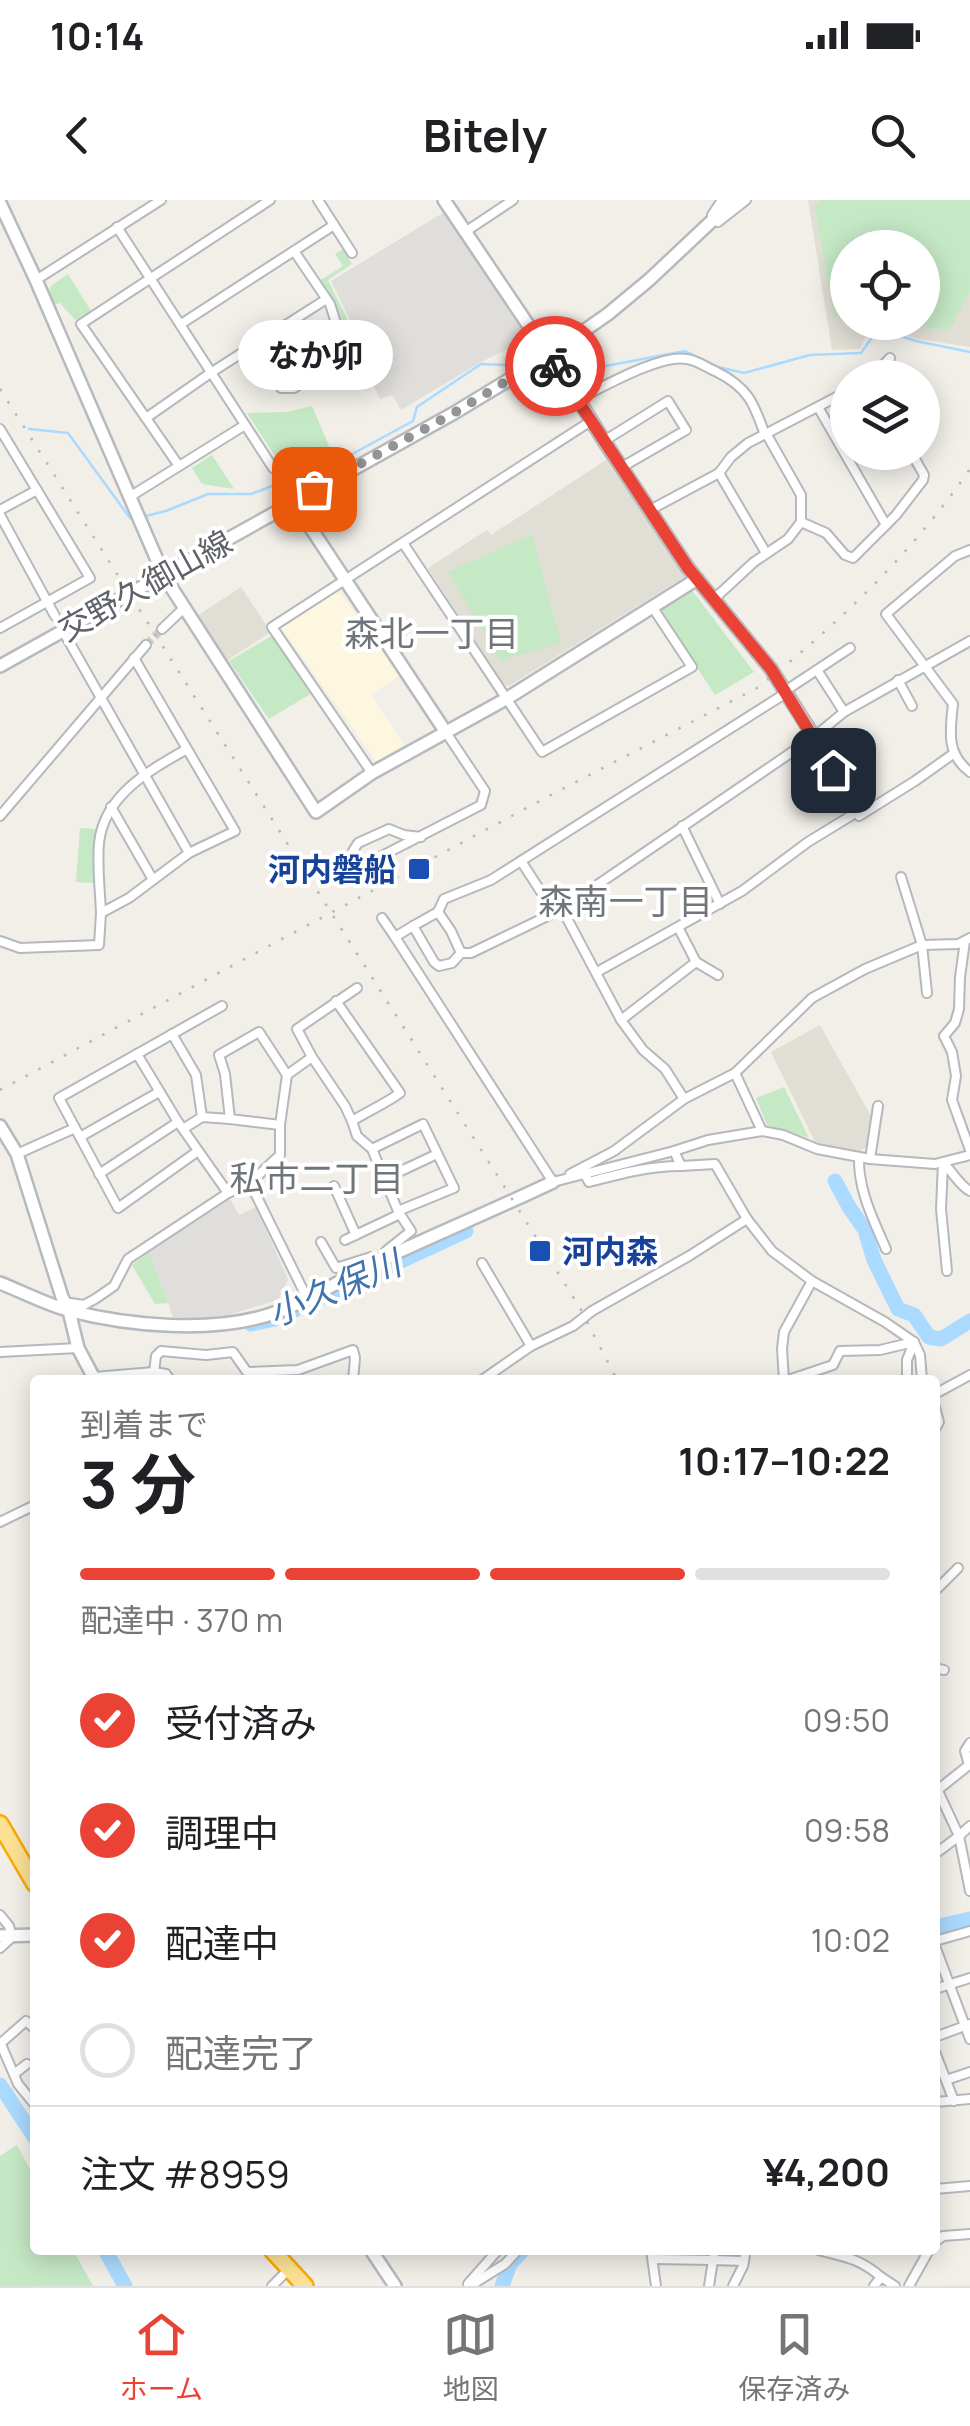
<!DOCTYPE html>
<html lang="ja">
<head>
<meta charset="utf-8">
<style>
  :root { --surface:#fff; --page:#f6f6f6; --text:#202124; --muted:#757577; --line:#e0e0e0; --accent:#ea4335 }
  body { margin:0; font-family:Manrope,"Noto Sans JP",sans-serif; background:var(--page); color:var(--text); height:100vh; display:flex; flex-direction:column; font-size:38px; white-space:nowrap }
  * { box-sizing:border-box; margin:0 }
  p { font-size:32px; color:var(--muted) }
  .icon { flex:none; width:55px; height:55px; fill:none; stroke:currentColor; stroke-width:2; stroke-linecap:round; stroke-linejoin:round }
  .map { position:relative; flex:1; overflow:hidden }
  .sheet { position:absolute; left:30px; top:1175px; width:910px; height:880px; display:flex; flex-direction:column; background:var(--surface); border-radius:10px; box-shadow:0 5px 25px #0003 }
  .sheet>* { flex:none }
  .buttons { position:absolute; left:830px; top:30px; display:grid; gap:20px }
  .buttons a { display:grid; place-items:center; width:110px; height:110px; border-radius:50%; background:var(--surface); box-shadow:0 5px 25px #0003; font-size:50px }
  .pin { position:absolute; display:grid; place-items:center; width:85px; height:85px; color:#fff; margin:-42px; border-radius:20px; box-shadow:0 5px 15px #0006 }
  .courier { position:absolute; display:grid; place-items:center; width:100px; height:100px; margin:-50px; border:8px solid #ea4335; border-radius:50%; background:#fff; color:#222; box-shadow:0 2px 12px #0007 }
  .bubble { position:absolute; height:70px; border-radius:35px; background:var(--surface); box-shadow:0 5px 25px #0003; font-size:32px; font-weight:700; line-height:70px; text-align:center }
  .head em { font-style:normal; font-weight:700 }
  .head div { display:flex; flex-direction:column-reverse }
  .head { display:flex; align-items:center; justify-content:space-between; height:170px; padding:0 50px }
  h1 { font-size:65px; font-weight:700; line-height:75px }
  .bar { display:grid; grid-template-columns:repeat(4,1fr); gap:15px 10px; align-content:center; height:120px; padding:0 50px }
  .bar i { height:12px; border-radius:8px; background:var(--line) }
  .bar .active { background:var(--accent) }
  .bar p { grid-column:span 4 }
  .line { display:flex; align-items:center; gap:25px; padding:0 50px; border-top:2px solid var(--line) }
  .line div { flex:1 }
  ol { padding:0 50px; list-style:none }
  li { display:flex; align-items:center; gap:30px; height:110px }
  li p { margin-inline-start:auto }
  li .icon { padding:10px; border-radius:50%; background:var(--accent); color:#fff; stroke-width:4 }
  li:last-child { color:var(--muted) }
  li i { width:55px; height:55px; border:5px solid var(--line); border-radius:50% }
  .status { display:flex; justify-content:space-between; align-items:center; height:70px; padding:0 50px; background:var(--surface); direction:ltr }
  .status svg { height:28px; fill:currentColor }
  header { display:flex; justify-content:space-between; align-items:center; height:130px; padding:0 50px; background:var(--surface); font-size:45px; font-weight:700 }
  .dock { display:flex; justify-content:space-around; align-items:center; height:140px; border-top:2px solid var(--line); background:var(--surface); font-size:28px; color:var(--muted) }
  .dock a { display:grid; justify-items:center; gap:5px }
  .dock .active { color:var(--accent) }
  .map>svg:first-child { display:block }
  .commercial { fill:#fef7e0 }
  .industrial { fill:#e0deda }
  .education { fill:#e1ded6; fill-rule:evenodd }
  .green { fill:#c5e8c5 }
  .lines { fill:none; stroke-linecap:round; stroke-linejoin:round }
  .stream { stroke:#aadaff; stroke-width:2.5 }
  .river { stroke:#aadaff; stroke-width:15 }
  .street-tunnel { stroke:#ccccc8; stroke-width:8; stroke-dasharray:8 4; stroke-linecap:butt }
  .street-casing { stroke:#b5b8bc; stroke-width:12 }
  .secondary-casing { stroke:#b6babf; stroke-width:16 }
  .highway-casing { stroke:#f9ab00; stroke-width:20 }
  .street { stroke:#fff; stroke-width:8 }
  .secondary { stroke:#fff; stroke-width:11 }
  .highway { stroke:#fde293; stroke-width:15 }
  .rail { stroke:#b6b7b8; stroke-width:2.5; stroke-dasharray:2.5 12; stroke-linecap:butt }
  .done { stroke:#929495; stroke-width:10; stroke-dasharray:0 18 }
  .route { stroke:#ea4335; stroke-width:12 }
  .transit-dot { fill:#1a4fb4; stroke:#fff; stroke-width:4 }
  .labels { text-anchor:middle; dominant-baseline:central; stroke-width:8; stroke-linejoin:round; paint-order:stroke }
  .street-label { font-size:32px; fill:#5f6368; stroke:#fff }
  .transit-label { font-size:32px; font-weight:bold; fill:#164399; stroke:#fff; text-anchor:end }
  .neighbourhood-label { font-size:35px; fill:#70757a; stroke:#fff }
  .water-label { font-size:35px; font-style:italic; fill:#4174aa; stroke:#fff }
</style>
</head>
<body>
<div class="status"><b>10:14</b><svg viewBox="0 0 49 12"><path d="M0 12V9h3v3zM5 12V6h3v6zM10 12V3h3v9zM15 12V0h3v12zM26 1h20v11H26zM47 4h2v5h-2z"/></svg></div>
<header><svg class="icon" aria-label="back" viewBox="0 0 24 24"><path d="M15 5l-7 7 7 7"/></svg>Bitely<svg class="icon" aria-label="search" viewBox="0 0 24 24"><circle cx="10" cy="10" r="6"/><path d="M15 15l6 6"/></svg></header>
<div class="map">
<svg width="970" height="2086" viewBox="0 0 970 2086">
  <rect width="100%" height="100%" fill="#f1efe8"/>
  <polygon class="commercial" points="338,390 400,475 371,495 404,545 376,561 281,427"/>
  <g class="industrial">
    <polygon points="446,11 530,138 481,162 401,210 392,195 380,199 366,168 349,118 331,81"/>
    <polygon points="230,999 239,1015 256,1007 288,1079 278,1100 211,1120 173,1117 149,1052"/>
  </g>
  <g class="education">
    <path d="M808,0H970V147L918,139L887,129L865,137L860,149L832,150ZM848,48H922V122H848Z"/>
    <polygon points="606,260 686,376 509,486 503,484 428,368 487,330 491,335"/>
    <polygon points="241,387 271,432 226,461 197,416"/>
    <polygon points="820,825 872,918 869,945 858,952 815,942 771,852"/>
  </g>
  <g class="green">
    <polygon points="821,0 970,0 970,91 950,130 882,123 922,122 922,48 848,48 847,119 834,117 815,8"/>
    <polygon points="343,49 352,64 328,80 348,121 360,157 356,158 329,93 321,80 343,66 335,54"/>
    <polygon points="68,74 91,111 75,120 60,103 53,105 48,95 51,86"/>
    <polygon points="312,206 332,253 282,267 247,213 287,212"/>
    <polygon points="212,255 234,289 202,284 192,268"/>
    <polygon points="532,334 561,443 500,461 448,372"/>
    <polygon points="690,388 754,472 715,495 662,414 662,406"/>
    <polygon points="273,435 312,493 269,519 229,461"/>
    <polygon points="80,628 96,629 95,683 76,682"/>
    <polygon points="784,887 809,938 767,925 756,898"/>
    <polygon points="149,1052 168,1103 155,1104 132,1065"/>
    <polygon points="17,1945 35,1979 35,2050 73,2050 93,2086 0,2086 0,1956"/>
  </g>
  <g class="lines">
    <g class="stream">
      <polyline points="574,172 685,151 718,167 744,173 810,155 861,153 873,136 892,133 916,141 970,152"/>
      <polyline points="29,229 68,233 130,318 134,317"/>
      <polyline points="343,259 413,221 417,207 481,164 508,165 522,155"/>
      <polyline points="142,317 166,311 208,294 251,294 326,266"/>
    </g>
    <g class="river">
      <polyline points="835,981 849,1007 865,1030 874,1060 898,1109 914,1115 929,1137 941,1139 970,1121"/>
      <polyline points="251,1124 275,1119 466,1031"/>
      <polyline points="935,1727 970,1719"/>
      <polyline points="0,1885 35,1938"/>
      <polyline points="105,2050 125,2086"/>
      <polyline points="502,2086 510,2064 523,2050"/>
    </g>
    <polyline class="street-tunnel" points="146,445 162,429"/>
    <g class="street-casing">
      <g id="street">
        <polyline points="318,0 352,53"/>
        <polyline points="712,15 722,0"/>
        <polyline points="718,22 746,0"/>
        <polyline points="117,27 273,268 285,273 329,259 344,273"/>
        <polyline points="465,32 513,0"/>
        <polyline points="36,80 161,0"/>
        <polyline points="181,124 334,25"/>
        <polyline points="256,144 281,188 294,188 345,152 330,104 294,51"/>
        <polyline points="871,178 890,158"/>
        <path d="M578,199C603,187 660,154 687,159C696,160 706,167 715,171C748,187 754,203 765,235"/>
        <polyline points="818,207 886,325"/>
        <polyline points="146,218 212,172 325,100"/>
        <polyline points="0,229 90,378 0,428"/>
        <polyline points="604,241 668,201 686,230 622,267"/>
        <polyline points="179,266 81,124 270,0"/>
        <polyline points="719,273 766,353"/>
        <polyline points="131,296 245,225"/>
        <polyline points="0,310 37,290"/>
        <polyline points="650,310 719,273 731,257 748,243 848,191"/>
        <polyline points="0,315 55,416"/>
        <polyline points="801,322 826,333 845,355 853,358 896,315 923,280 924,275 911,252"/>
        <polyline points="403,343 542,552 692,467 653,408"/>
        <path d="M970,350L955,356L886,414L953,504C950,531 946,554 970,572"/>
        <polyline points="714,399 754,362 788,339 801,322 801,295 767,235"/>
        <polyline points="162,429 184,408"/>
        <polyline points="63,431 189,653"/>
        <path d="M134,458L235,631L189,653L129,698L101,713C100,690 97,665 99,643C104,595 150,570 187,549"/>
        <polyline points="817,470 844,512"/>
        <polyline points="898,480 912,506"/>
        <polyline points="785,491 850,448"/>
        <polyline points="814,537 859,616 915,581 953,554"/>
        <polyline points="372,573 272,427 591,221"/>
        <polyline points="111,607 152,678"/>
        <polyline points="0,616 146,445"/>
        <polyline points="682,626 720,704"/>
        <polyline points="421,637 404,635 389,629 358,643 353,651 358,662 366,664 481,605 485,591 445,531"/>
        <polyline points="521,661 554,712"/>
        <polyline points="901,677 922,745 927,793"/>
        <polyline points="562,709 621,820 643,850 665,869 684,899"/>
        <polyline points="438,712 444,699 491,680 786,493"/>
        <polyline points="382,718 395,737"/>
        <polyline points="413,726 395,737 553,982 674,951 708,940 762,931 783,935 817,949 870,959 935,964 970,955"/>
        <polyline points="678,727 696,762 718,775"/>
        <polyline points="0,741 20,748 99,745 101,713"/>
        <polyline points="965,741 960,777 959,809 955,823 944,836 952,852 956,876 952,900 970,950"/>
        <polyline points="461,753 451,731 438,712 413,726 434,762 439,766 452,763 461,753 471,753 562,709 814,537 844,512 970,441"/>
        <polyline points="597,772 742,691 808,642 857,612"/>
        <path d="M336,801L400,893C385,904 368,911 352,921"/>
        <polyline points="621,820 696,762"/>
        <polyline points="172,834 196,875 202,917"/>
        <polyline points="137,854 222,806"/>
        <polyline points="735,873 762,931"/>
        <polyline points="280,925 230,919 225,874 219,855 259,832 287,875"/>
        <polyline points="183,929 202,917 230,919"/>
        <polyline points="80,937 159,892"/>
        <polyline points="372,949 423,924 454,988 398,1011"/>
        <polyline points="198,951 118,1008 59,898 137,854 178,922 228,993 250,983 280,955 280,925 287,875 312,857"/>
        <polyline points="17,954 75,928"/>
        <path d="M859,957C858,990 873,1019 886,1049"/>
        <polyline points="870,959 878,906"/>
        <polyline points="943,963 941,1009 947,1071"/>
        <path d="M943,963C953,972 959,985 970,991"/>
        <path d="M584,973L589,982C619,974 649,966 681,966"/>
        <polyline points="99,974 178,922"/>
        <polyline points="570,974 614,951 684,899 735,873 812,798 865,769 922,745 958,744 970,738"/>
        <polyline points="384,979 437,954"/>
        <polyline points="250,983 307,1098"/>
        <polyline points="334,986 356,1035"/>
        <polyline points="747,1019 772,1051 812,1081 885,1122 914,1142 920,1155 922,1180"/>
        <polyline points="345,1040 400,1014"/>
        <polyline points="321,1042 336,1068 371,1057 383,1059 386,1051 411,1031 398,1011 372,949 357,936 352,921 345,906 312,857 297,829 357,788"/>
        <polyline points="482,1063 531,1146"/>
        <polyline points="64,1102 84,1105 95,1099 114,1086 128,1059 228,993"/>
        <polyline points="0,1152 78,1148"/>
        <polyline points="154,1172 156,1156 161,1151 206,1155 233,1152 247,1172 298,1170 353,1150 355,1158 353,1180"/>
        <polyline points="94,1177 154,1172 166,1174 170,1180"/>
        <polyline points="482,1180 531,1146 573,1126 592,1111 689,1056 747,1019 715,964 681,966 674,951"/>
        <polyline points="784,1180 782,1149 784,1132 812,1081"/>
        <polyline points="788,1180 833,1165 840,1151 880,1150 914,1142"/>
        <polyline points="907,1180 907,1160 914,1142"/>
        <polyline points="935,1194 970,1175"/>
        <polyline points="935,1207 939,1222 935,1229"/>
        <polyline points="0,1322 35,1305"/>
        <polyline points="935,1391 958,1368"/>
        <polyline points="935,1468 944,1470"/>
        <polyline points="935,1592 969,1565 965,1551 970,1543"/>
        <polyline points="970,1626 959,1636 970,1691"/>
        <polyline points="935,1654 959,1636 938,1591"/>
        <polyline points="0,1715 9,1726 12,1737 0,1748"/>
        <polyline points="935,1741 970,1731"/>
        <polyline points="935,1746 970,1839"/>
        <polyline points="935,1789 970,1778"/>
        <polyline points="935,1837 970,1824"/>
        <polyline points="0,1842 18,1884 35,1905"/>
        <polyline points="1,1843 26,1821 35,1829"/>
        <polyline points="935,1852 954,1901"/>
        <polyline points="14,1874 27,1864"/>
        <polyline points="946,1880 970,1872"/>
        <polyline points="935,1902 970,1899"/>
        <polyline points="935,1989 970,1986"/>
        <polyline points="935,2042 943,2036 970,2034"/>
        <polyline points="651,2050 656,2086"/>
        <path d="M818,2050C845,2057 859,2058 881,2077L874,2086"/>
        <polyline points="654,2059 713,2060 715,2050"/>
        <polyline points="881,2077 895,2086"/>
        <polyline points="468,2084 498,2050"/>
        <polyline points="272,2086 289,2069"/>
        <polyline points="470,2086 505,2064 518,2050"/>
        <polyline points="709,2086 713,2060 744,2061"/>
        <polyline points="733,2086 743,2066 746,2050"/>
        <polyline points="909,2086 929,2050"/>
      </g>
    </g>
    <g class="secondary-casing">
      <g id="secondary">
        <polyline points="444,0 578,199 604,241 688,368 771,469 814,537"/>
        <polyline points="0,3 36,80 164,376 316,612 372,573 506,499 697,379"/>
        <polyline points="293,301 445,531"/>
        <polyline points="0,466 454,213 548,156 608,114 649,80 734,0"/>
        <polyline points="0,926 17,954 62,1097 69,1111 78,1148 95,1180"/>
        <path d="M0,1083C23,1092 47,1105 71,1111C130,1126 210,1133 268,1115C309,1102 346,1076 385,1058C441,1032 498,1008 553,982"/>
        <polyline points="0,1736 35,1735"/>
        <polyline points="371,2050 395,2086"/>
      </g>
    </g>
    <g class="highway-casing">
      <g id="highway">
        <polyline points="0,1624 35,1684"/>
        <polyline points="272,2050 305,2086"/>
      </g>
    </g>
    <use href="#street" class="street"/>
    <use href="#secondary" class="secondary"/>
    <use href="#highway" class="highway"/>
    <g class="rail">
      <polyline points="0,189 497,975 580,1108 617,1180"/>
      <path d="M0,890L549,596L757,488C838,425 912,353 970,269"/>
    </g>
  </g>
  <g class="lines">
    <polyline class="done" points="314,289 454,213 548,156 555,166"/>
    <polyline class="route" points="555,166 688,368 771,469 833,570"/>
  </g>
  <g class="transit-dot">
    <rect x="407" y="657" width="24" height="24" rx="5"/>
    <rect x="528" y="1039" width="24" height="24" rx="5"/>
  </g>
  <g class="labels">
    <g class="street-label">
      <text transform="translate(145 385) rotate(-29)">交野久御山線</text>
    </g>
    <g class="transit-label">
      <text x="396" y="669">河内磐船</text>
      <text x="562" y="1051" text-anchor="start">河内森</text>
    </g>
    <g class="neighbourhood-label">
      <text x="432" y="433">森北一丁目</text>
      <text x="626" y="701">森南一丁目</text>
      <text x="317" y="978">私市二丁目</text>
    </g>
    <g class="water-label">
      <text transform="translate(334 1088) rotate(-23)">小久保川</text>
    </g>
  </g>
</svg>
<div class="buttons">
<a><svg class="icon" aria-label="locate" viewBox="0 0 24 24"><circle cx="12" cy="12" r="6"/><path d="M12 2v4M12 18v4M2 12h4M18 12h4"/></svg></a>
<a><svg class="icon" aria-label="layers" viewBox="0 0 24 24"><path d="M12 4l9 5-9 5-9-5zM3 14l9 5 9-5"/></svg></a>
</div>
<div class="pin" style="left:314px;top:289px;background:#ea580c"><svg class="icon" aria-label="bag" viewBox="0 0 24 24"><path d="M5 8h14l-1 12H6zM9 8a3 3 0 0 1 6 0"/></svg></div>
<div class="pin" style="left:833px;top:570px;background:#1f2937"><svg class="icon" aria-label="home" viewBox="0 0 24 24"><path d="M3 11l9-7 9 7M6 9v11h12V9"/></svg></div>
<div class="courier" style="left:555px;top:166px"><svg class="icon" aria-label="bike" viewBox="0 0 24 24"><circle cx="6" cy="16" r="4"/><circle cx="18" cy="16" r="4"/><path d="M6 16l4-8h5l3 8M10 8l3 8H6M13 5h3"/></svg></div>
<div class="bubble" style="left:238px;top:120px;width:155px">なか卯</div>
<section class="sheet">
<div class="head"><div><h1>3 分</h1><p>到着まで</p></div><em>10:17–10:22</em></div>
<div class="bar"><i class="active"></i><i class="active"></i><i class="active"></i><i></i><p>配達中 · 370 m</p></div>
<ol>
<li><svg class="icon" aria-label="check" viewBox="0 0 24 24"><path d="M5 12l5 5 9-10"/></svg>受付済み<p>09:50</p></li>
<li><svg class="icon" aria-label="check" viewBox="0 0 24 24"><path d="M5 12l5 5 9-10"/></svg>調理中<p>09:58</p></li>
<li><svg class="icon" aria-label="check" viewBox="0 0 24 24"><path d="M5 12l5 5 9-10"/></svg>配達中<p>10:02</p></li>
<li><i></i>配達完了</li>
</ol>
<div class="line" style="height:130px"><div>注文 #8959</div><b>¥4,200</b></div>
</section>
</div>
<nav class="dock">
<a class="active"><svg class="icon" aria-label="home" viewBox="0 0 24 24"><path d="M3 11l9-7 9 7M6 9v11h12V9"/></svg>ホーム</a>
<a><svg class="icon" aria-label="map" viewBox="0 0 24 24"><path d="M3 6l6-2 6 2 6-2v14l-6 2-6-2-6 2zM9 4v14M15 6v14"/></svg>地図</a>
<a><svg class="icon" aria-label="saved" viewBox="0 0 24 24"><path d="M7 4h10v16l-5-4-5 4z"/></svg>保存済み</a>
</nav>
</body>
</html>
